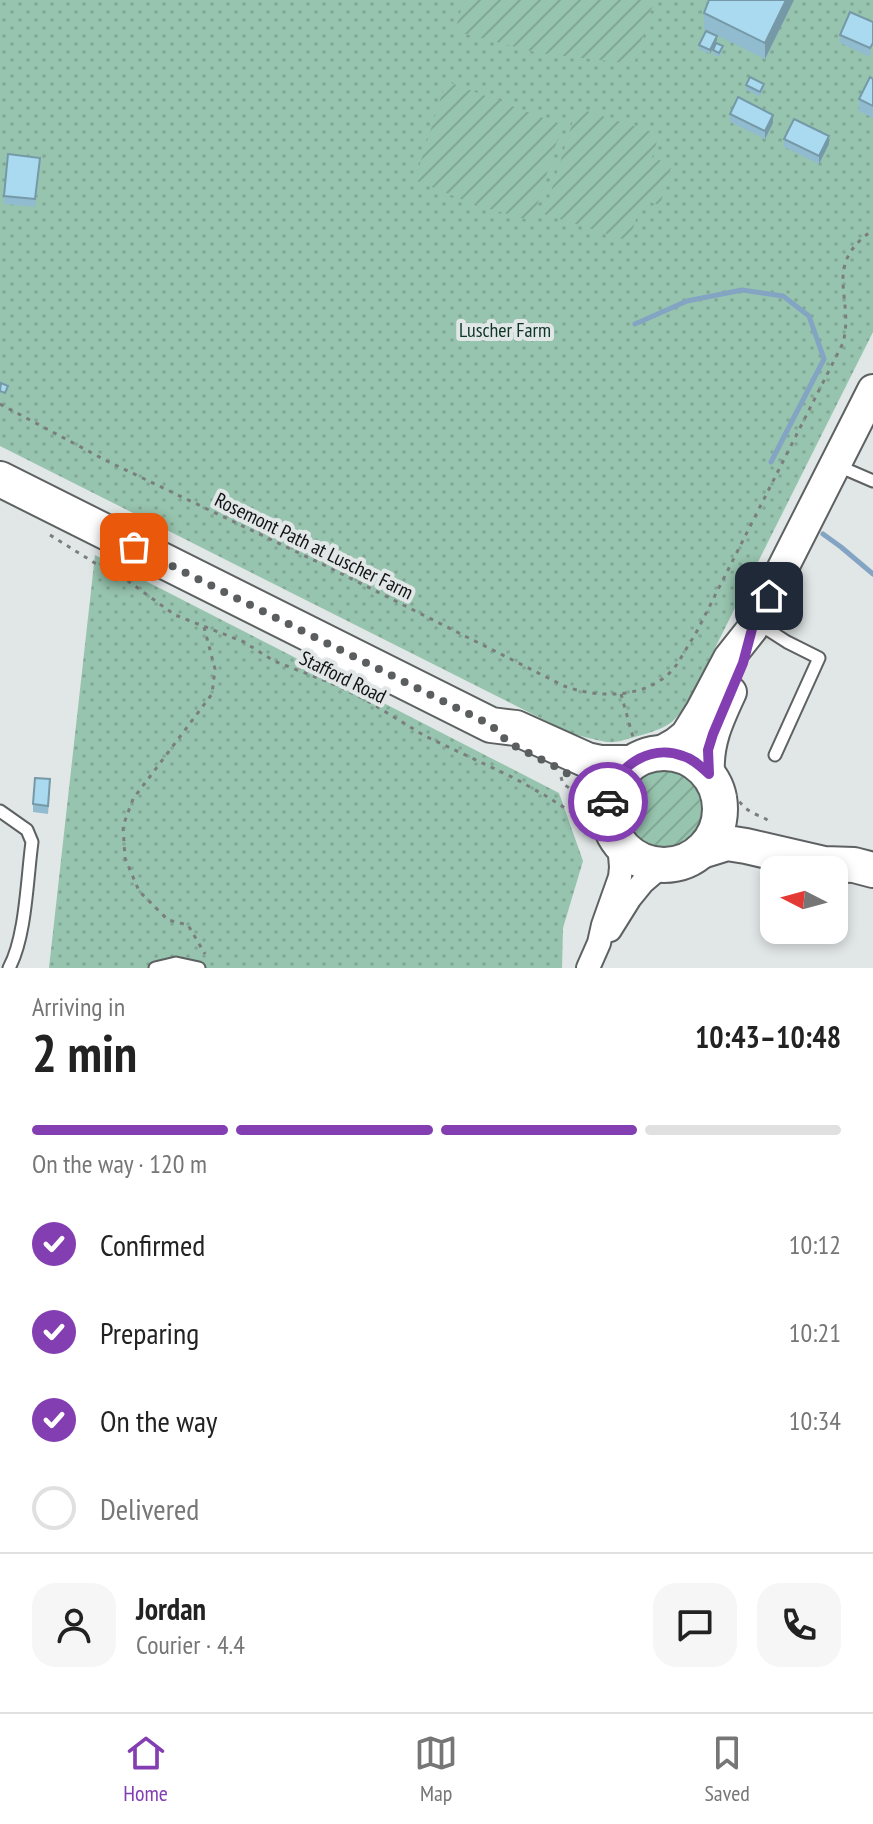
<!DOCTYPE html>
<html lang="en">
<head>
<meta charset="utf-8">
<style>
  :root { --surface:#fff; --page:#f6f6f6; --text:#222; --muted:#767676; --line:#e0e0e0; --accent:#833eb2 }
  body { margin:0; font-family:"PT Sans Narrow",sans-serif; background:var(--page); color:var(--text); height:100vh; display:flex; flex-direction:column; font-size:30px; white-space:nowrap }
  * { box-sizing:border-box; margin:0 }
  p { font-size:26px; color:var(--muted) }
  .icon { flex:none; width:44px; height:44px; fill:none; stroke:currentColor; stroke-width:2; stroke-linecap:round; stroke-linejoin:round }
  .map { position:relative; height:968px; overflow:hidden }
  .sheet { display:flex; flex-direction:column; background:var(--surface); flex:1 }
  .sheet>* { flex:none }
  .needle { width:52px; rotate:276deg }
  .controls { position:absolute; left:760px; top:856px; display:grid; gap:16px }
  .controls a { display:grid; place-items:center; width:88px; height:88px; border-radius:16px; background:var(--surface); box-shadow:0 4px 12px #0003; font-size:40px }
  .pin { position:absolute; display:grid; place-items:center; width:68px; height:68px; color:#fff; margin:-34px; border-radius:16px; box-shadow:0 4px 12px #0006 }
  .courier { position:absolute; display:grid; place-items:center; width:80px; height:80px; margin:-40px; border:6px solid #833eb2; border-radius:50%; background:#fff; color:#222; box-shadow:0 2px 10px #0007 }
  .overview em { font-style:normal; font-weight:700 }
  .overview div { display:flex; flex-direction:column-reverse }
  .overview { display:flex; align-items:center; justify-content:space-between; height:136px; padding:0 32px }
  h1 { font-size:52px; font-weight:700; line-height:60px }
  .bar { display:grid; grid-template-columns:repeat(4,1fr); gap:12px 8px; align-content:center; height:96px; padding:0 32px }
  .bar i { height:10px; border-radius:6px; background:var(--line) }
  .bar .current { background:var(--accent) }
  .bar p { grid-column:span 4 }
  .line { display:flex; align-items:center; gap:20px; padding:0 32px; border-top:2px solid var(--line) }
  .line div { flex:1 }
  .round { display:grid; place-items:center; flex:none; width:84px; height:84px; border-radius:24px; background:var(--page) }
  ol { padding:0 32px; list-style:none }
  li { display:flex; align-items:center; gap:24px; height:88px }
  li p { margin-inline-start:auto }
  li .icon { padding:8px; border-radius:50%; background:var(--accent); color:#fff; stroke-width:4 }
  li:last-child { color:var(--muted) }
  li i { width:44px; height:44px; border:4px solid var(--line); border-radius:50% }
  .tab-bar { display:flex; justify-content:space-around; align-items:center; height:112px; border-top:2px solid var(--line); background:var(--surface); font-size:22px; color:var(--muted) }
  .tab-bar a { display:grid; justify-items:center; gap:4px }
  .tab-bar .current { color:var(--accent) }
  .map>svg:first-child { display:block }
  .park { fill:url(#park-dots) }
  .garden { fill:url(#garden-furrows) }
  .lines { fill:none; stroke-linecap:round; stroke-linejoin:round }
  .stream { stroke:#84a4c3; stroke-width:5 }
  .service-casing { stroke:#5d6162; stroke-width:15 }
  .minor-casing { stroke:#5d6162; stroke-width:26 }
  .secondary-casing { stroke:#5d6162; stroke-width:34 }
  .primary-casing { stroke:#5d6162; stroke-width:38 }
  .path { stroke:#7b7e7e; stroke-width:3; stroke-dasharray:4 6; stroke-linecap:butt }
  .service { stroke:#fff; stroke-width:11 }
  .minor { stroke:#fff; stroke-width:22 }
  .secondary { stroke:#fff; stroke-width:30 }
  .primary { stroke:#fff; stroke-width:34 }
  .wall { fill:#91bbce }
  .shaded-wall { fill:#7699a7 }
  .building { fill:#a9daef; stroke:#7699a7; stroke-width:2 }
  .done { stroke:#5b5e5e; stroke-width:8; stroke-dasharray:0 14.4 }
  .route { stroke:#833eb2; stroke-width:10 }
  .labels { text-anchor:middle; dominant-baseline:central; stroke-width:8; stroke-linejoin:round; paint-order:stroke }
  .park-label { font-size:20px; fill:#0e3627; stroke:#e1e6e6 }
  .street-label { font-size:20px; fill:#131414; stroke:#e1e6e6 }
</style>
</head>
<body>
<div class="map">
<svg width="873" height="968" viewBox="0 0 873 968">
  <defs>
    <pattern id="park-dots" width="8" height="8" patternUnits="userSpaceOnUse" patternTransform="scale(2)"><rect width="8" height="8" fill="#97c4ae"/><path d="M2 2h.1M6 6h.1" fill="none" stroke="#81a895" stroke-width="1.8" stroke-linecap="round"/></pattern>
    <pattern id="garden-furrows" width="10" height="10" patternUnits="userSpaceOnUse" patternTransform="scale(2)"><rect width="10" height="10" fill="#97c4ae"/><path d="M-1 1l2-2M0 10L10 0M9 11l2-2" fill="none" stroke="#81a895"/></pattern>
  </defs>
  <rect width="100%" height="100%" fill="#e1e6e6"/>
  <g class="park">
    <path d="M0,0H873V332L691,696C674,725 669,727 638,736C627,739 618,743 607,742C595,740 582,736 570,733L0,446Z"/>
    <polygon points="95,555 559,793 583,861 563,928 562,968 49,968"/>
  </g>
  <g class="garden">
    <polygon points="464,0 654,0 634,64 539,53 455,31"/>
    <polygon points="446,81 562,125 532,221 473,204 415,180"/>
    <polygon points="577,108 659,134 652,158 672,164 660,205 642,200 629,241 544,214"/>
    <circle cx="664" cy="808" r="40"/>
  </g>
  <g class="lines">
    <g class="stream">
      <polyline points="635,324 687,301 742,290 783,296 809,316 824,359 771,462"/>
      <polyline points="823,534 841,547 873,574"/>
    </g>
    <g class="service-casing">
      <g id="service">
        <polyline points="836,465 873,481"/>
        <polyline points="756,622 787,642 819,658 775,755"/>
        <path d="M0,811L27,830L32,842C27,878 26,937 9,968"/>
        <polyline points="155,968 176,963 199,968"/>
      </g>
    </g>
    <g class="minor-casing">
      <g id="minor">
        <polyline points="610,930 630,898 643,882 663,865"/>
        <polyline points="588,968 599,943 603,925 620,877 621,867 619,843"/>
      </g>
    </g>
    <g class="secondary-casing">
      <g id="secondary">
        <polyline points="660,752 676,743 686,735 701,711 729,658 752,629 873,390"/>
        <path d="M709,774C707,743 718,720 731,692"/>
      </g>
    </g>
    <g class="primary-casing">
      <g id="primary">
        <polyline points="0,479 491,725 516,728 587,760 601,763 631,763"/>
        <circle cx="664" cy="809" r="56"/>
        <polyline points="701,851 727,843 746,846 824,864 854,865 873,870"/>
      </g>
    </g>
    <g class="path">
      <path d="M0,404L107,461L326,566L564,686C599,699 649,699 675,667C682,657 688,645 695,635L843,343C855,297 821,266 873,230"/>
      <polyline points="50,535 98,565 128,581 175,615 244,642 274,661 336,685 366,700 425,736 514,778 546,796 576,815 592,819"/>
      <polyline points="204,627 215,669 212,694 133,799 123,826 125,858 139,891 168,920 188,925 205,954"/>
      <polyline points="621,694 633,737"/>
      <path d="M561,777L563,784C591,801 588,813 599,839"/>
      <path d="M730,784C735,797 742,808 755,814C762,817 766,818 772,824"/>
      <polyline points="676,879 692,874"/>
    </g>
    <use href="#service" class="service"/>
    <use href="#minor" class="minor"/>
    <use href="#secondary" class="secondary"/>
    <use href="#primary" class="primary"/>
  </g>
  <g class="wall">
    <polygon points="708,0 794,0 765,59 704,29 704,13 708,4"/>
    <polygon points="873,22 870,57 840,43 840,35"/>
    <polygon points="717,40 710,54 699,49 699,45"/>
    <polygon points="713,50 723,50 719,57 713,54"/>
    <polygon points="873,79 873,118 859,111 859,99"/>
    <polygon points="746,85 764,88 760,96 746,90"/>
    <polygon points="730,114 773,123 765,139 730,122"/>
    <polygon points="784,139 829,144 819,164 784,147"/>
    <polygon points="40,166 35,207 4,204 4,196"/>
    <polygon points="50,787 48,814 33,812 33,804"/>
  </g>
  <g class="shaded-wall">
    <polygon points="786,0 794,0 765,59 765,43"/>
    <polygon points="717,36 717,40 710,54 710,50"/>
    <polygon points="773,115 773,123 765,139 765,131"/>
    <polygon points="829,136 829,144 819,164 819,156"/>
  </g>
  <g class="building">
    <polygon points="709,0 786,0 765,43 704,13"/>
    <polygon points="850,12 873,22 873,43 870,48 840,35"/>
    <polygon points="706,31 717,36 710,50 699,45"/>
    <polygon points="716,43 723,46 719,53 713,50"/>
    <polygon points="750,77 764,84 760,92 746,85"/>
    <polygon points="870,77 873,79 873,106 859,99"/>
    <polygon points="738,97 773,115 765,131 730,114"/>
    <polygon points="794,119 829,136 819,156 784,139"/>
    <polygon points="8,154 40,158 35,199 4,196"/>
    <polygon points="1,383 8,386 5,393 0,391"/>
    <polygon points="35,778 50,779 48,806 33,804"/>
  </g>
  <g class="lines">
    <polyline class="done" points="134,547 491,725 509,743 560,769 590,788 599,798 608,815 608,802"/>
    <path class="route" d="M608,802C613,768 649,743 683,756C694,759 701,767 709,774L708,750L713,734L743,663L752,629L769,596"/>
  </g>
  <g class="labels">
    <g class="park-label">
      <text x="505" y="330">Luscher Farm</text>
    </g>
    <g class="street-label">
      <text transform="translate(314 546) rotate(26)">Rosemont Path at Luscher Farm</text>
      <text transform="translate(343 677) rotate(26)">Stafford Road</text>
    </g>
  </g>
</svg>
<div class="controls">
<a><svg class="needle" viewBox="-14 -14 28 28"><path d="M0-13l5 13h-10z" fill="#e53935"/><path d="M0 13l5-13h-10z" fill="#767676"/></svg></a>
</div>
<div class="pin" style="left:134px;top:547px;background:#ea580c"><svg class="icon" aria-label="bag" viewBox="0 0 24 24"><path d="M5 8h14l-1 12H6zM9 8a3 3 0 0 1 6 0"/></svg></div>
<div class="pin" style="left:769px;top:596px;background:#1f2937"><svg class="icon" aria-label="home" viewBox="0 0 24 24"><path d="M3 11l9-7 9 7M6 9v11h12V9"/></svg></div>
<div class="courier" style="left:608px;top:802px"><svg class="icon" aria-label="car" viewBox="0 0 24 24"><path d="M5 17H2v-5l4-1 3-4h7l3 4 3 1v5h-3M9 17h6M6 11h13"/><circle cx="7" cy="17" r="2"/><circle cx="17" cy="17" r="2"/></svg></div>
</div>
<section class="sheet">
<div class="overview"><div><h1>2 min</h1><p>Arriving in</p></div><em>10:43–10:48</em></div>
<div class="bar"><i class="current"></i><i class="current"></i><i class="current"></i><i></i><p>On the way · 120 m</p></div>
<ol>
<li><svg class="icon" aria-label="check" viewBox="0 0 24 24"><path d="M5 12l5 5 9-10"/></svg>Confirmed<p>10:12</p></li>
<li><svg class="icon" aria-label="check" viewBox="0 0 24 24"><path d="M5 12l5 5 9-10"/></svg>Preparing<p>10:21</p></li>
<li><svg class="icon" aria-label="check" viewBox="0 0 24 24"><path d="M5 12l5 5 9-10"/></svg>On the way<p>10:34</p></li>
<li><i></i>Delivered</li>
</ol>
<div class="line" style="height:144px"><a class="round"><svg class="icon" aria-label="person" viewBox="0 0 24 24"><circle cx="12" cy="8" r="4"/><path d="M4 21q1-7 8-7t8 7"/></svg></a><div><b>Jordan</b><p>Courier · 4.4</p></div><a class="round"><svg class="icon" aria-label="chat" viewBox="0 0 24 24"><path d="M4 5h16v11H9l-5 4z"/></svg></a><a class="round"><svg class="icon" aria-label="phone" viewBox="0 0 24 24"><path d="M5 4h4l2 5-3 2q2 4 5 5l2-3 5 2v4C11 20 4 13 5 4z"/></svg></a></div>
</section>
<nav class="tab-bar">
<a class="current"><svg class="icon" aria-label="home" viewBox="0 0 24 24"><path d="M3 11l9-7 9 7M6 9v11h12V9"/></svg>Home</a>
<a><svg class="icon" aria-label="map" viewBox="0 0 24 24"><path d="M3 6l6-2 6 2 6-2v14l-6 2-6-2-6 2zM9 4v14M15 6v14"/></svg>Map</a>
<a><svg class="icon" aria-label="saved" viewBox="0 0 24 24"><path d="M7 4h10v16l-5-4-5 4z"/></svg>Saved</a>
</nav>
</body>
</html>
